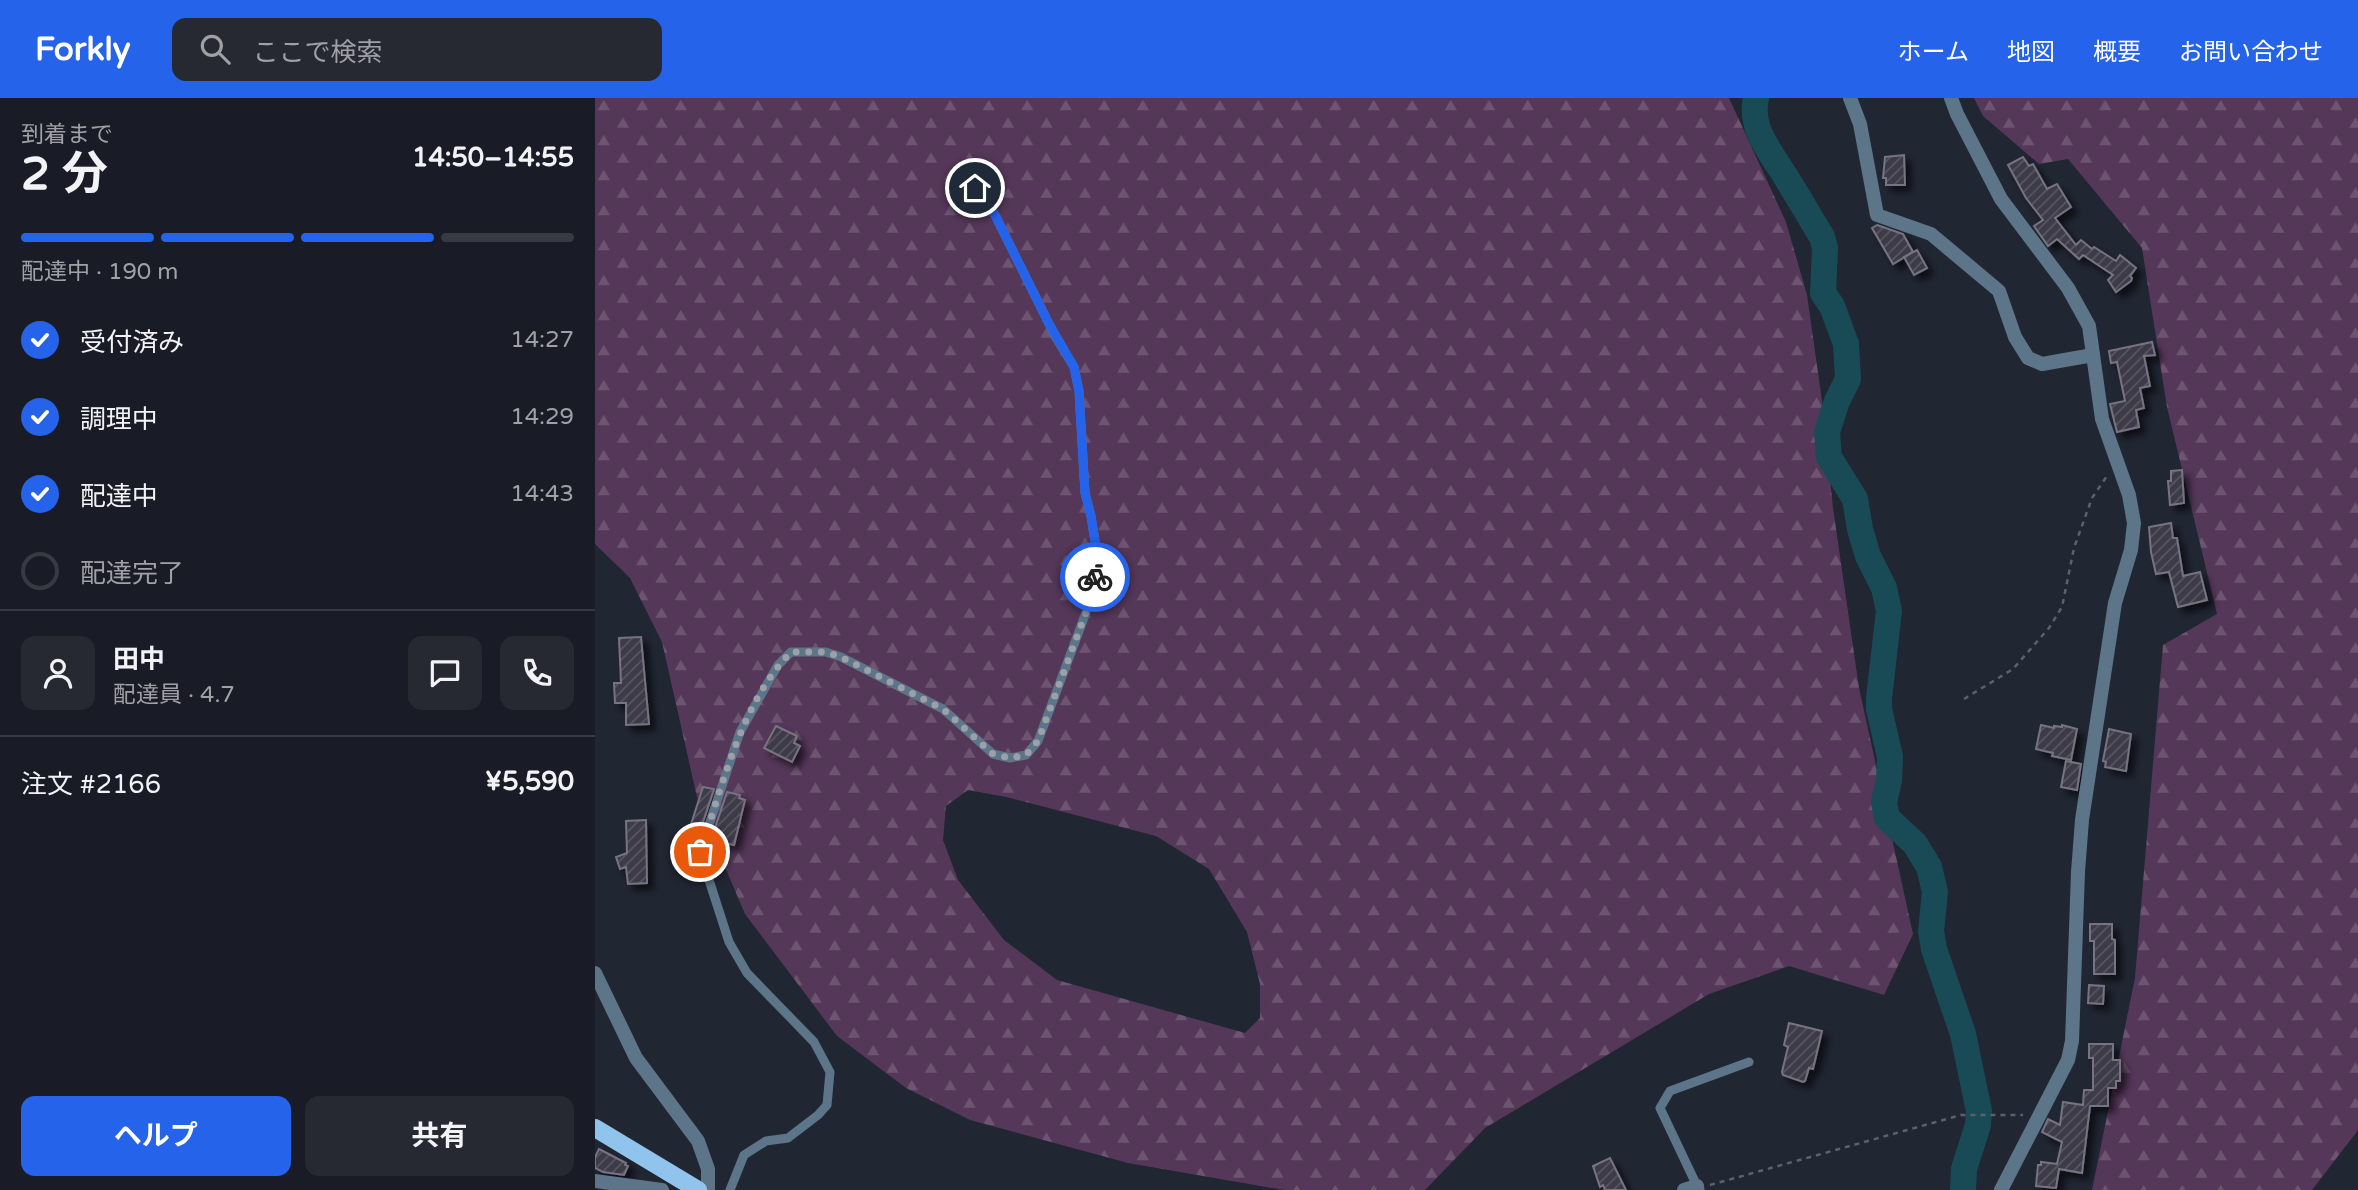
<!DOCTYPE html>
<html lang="ja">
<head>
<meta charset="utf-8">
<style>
  :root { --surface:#191c26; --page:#262932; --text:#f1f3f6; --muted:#9fa1a7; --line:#373a43; --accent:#2563eb }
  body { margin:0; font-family:"Varela Round","Noto Sans JP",sans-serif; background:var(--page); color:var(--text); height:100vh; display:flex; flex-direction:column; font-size:26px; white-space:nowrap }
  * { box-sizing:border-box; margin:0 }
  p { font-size:23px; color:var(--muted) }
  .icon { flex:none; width:38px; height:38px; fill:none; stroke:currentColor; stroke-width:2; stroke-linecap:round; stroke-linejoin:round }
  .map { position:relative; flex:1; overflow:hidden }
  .details { display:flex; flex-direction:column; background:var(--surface); width:595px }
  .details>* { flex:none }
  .pin { position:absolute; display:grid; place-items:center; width:60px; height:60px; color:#fff; margin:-30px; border:4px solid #fff; border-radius:50%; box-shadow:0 2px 7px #0007 }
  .courier { position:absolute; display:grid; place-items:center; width:70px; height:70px; margin:-35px; border:5px solid #2563eb; border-radius:50%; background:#fff; color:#222; box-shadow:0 2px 9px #0007 }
  .summary em { font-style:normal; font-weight:700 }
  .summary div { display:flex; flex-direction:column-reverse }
  .summary { display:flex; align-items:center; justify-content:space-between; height:119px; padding:0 21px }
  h1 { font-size:46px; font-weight:700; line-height:52px }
  .bar { display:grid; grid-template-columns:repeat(4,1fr); gap:10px 7px; align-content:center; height:84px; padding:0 21px }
  .bar i { height:9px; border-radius:5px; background:var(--line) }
  .bar .selected { background:var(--accent) }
  .bar p { grid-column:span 4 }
  .line { display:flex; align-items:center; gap:18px; padding:0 21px; border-top:2px solid var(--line) }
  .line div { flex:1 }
  .round { display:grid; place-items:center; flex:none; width:74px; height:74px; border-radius:14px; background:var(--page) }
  ol { padding:0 21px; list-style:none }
  li { display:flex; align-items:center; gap:21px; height:77px }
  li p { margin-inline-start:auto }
  li .icon { padding:7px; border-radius:50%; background:var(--accent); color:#fff; stroke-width:4 }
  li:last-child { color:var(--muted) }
  li i { width:38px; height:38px; border:4px solid var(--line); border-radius:50% }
  .action { display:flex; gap:14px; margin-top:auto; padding:14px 21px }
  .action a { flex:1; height:80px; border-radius:14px; background:var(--accent); color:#fff; font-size:28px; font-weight:700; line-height:80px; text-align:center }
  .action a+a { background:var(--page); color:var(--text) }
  header { display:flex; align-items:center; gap:42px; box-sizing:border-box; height:98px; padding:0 35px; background:var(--accent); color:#fff }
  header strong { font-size:33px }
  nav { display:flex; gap:38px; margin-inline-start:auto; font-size:24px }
  .search { width:490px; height:63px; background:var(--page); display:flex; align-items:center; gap:18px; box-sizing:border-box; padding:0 24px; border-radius:14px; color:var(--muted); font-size:26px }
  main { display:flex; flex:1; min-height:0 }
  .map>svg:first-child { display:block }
  .forest { fill:url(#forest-firs); fill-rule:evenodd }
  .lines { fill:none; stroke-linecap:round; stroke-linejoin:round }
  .river { stroke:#194b56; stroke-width:26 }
  .building { fill:url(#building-hatch); stroke:#767382; stroke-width:2; filter:url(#shadow) }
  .path { stroke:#5c616c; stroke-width:2.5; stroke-dasharray:5 5; stroke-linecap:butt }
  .lane { stroke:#5c7588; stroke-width:9 }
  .street { stroke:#5c7588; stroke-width:14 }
  .primary { stroke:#90c4ec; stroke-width:18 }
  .done { stroke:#9ba0a9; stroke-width:7; stroke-dasharray:0 12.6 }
  .route { stroke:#2563eb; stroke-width:9 }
</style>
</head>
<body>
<header>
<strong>Forkly</strong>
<div class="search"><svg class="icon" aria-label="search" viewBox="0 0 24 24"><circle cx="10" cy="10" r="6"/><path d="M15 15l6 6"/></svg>ここで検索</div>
<nav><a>ホーム</a><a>地図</a><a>概要</a><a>お問い合わせ</a></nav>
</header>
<main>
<section class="details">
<div class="summary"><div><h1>2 分</h1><p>到着まで</p></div><em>14:50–14:55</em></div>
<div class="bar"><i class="selected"></i><i class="selected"></i><i class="selected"></i><i></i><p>配達中 · 190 m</p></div>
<ol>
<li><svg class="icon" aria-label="check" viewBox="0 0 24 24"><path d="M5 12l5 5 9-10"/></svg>受付済み<p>14:27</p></li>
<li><svg class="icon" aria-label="check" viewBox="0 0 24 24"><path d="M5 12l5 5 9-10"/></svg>調理中<p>14:29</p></li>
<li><svg class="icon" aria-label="check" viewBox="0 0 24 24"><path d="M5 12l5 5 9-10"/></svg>配達中<p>14:43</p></li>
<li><i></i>配達完了</li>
</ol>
<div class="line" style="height:126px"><a class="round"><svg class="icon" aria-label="person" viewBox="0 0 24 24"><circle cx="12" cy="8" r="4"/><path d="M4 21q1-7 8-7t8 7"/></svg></a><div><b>田中</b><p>配達員 · 4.7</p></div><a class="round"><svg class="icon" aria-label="chat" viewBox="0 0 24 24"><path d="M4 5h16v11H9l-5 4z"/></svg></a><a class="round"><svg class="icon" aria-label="phone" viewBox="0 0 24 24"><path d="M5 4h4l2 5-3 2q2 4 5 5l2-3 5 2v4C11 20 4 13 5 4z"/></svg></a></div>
<div class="line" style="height:91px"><div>注文 #2166</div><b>¥5,590</b></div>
<div class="action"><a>ヘルプ</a><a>共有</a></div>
</section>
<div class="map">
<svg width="1763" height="1092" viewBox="0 0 1763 1092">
  <defs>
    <pattern id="forest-firs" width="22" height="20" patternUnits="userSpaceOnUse" patternTransform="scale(1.75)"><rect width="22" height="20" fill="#553759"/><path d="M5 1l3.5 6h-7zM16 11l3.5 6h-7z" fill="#6d5471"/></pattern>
    <pattern id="building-hatch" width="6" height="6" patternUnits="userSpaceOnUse" patternTransform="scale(1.75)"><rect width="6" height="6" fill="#3d3a47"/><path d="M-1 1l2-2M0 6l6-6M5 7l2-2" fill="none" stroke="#595662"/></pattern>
    <filter id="shadow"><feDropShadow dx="6" dy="6" stdDeviation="3.5" flood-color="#0009"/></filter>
  </defs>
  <rect width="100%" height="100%" fill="#212633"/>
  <g class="forest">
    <path d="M0,0H1134L1191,124L1212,197L1227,303L1238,410L1264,590L1318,836L1289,897L1194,868L1114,896L890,1030L830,1092H689L533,1065L375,1022L311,990L242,938L150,816L104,708L67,544L35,480L0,446ZM373,692L411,699L561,738L614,771L652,834L665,886V920L650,935L462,882L409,842L363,782L348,742L351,708Z"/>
    <polygon points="1379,0 1763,0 1763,1032 1717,1092 1497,1092 1540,880 1568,547 1622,516 1572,309 1547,150 1473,61 1444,66 1388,18"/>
  </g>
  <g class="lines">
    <path class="river" d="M1161,0C1154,30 1176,55 1191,79C1203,99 1215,119 1227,139L1230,150L1228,195L1237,208L1251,246L1253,281L1242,303L1232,334L1234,359L1260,401L1265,431L1273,458L1289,490L1294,513L1284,600V611L1295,659L1294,682L1289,704L1292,720L1320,746L1334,769L1340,794L1336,833L1339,851L1368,936L1384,1013L1383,1027L1369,1071L1368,1092"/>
  </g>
  <g class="building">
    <polygon points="1309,57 1310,87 1291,87 1291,80 1288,80 1290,59"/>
    <polygon points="1428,59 1434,68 1438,66 1452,91 1462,86 1476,109 1460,120 1481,147 1486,142 1497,151 1499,149 1521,163 1525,157 1541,170 1535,178 1537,180 1536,183 1521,194 1513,182 1518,177 1488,157 1484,161 1462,141 1453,148 1439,128 1448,122 1431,100 1413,67"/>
    <polygon points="1282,127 1308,136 1318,154 1298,166 1277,130"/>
    <polygon points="1322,152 1332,170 1319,177 1309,159"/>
    <polygon points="1557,244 1560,257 1549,258 1555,288 1545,290 1549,310 1541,312 1544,329 1522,334 1515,306 1530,303 1522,264 1516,265 1514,253"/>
    <polygon points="1587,372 1589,405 1575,407 1573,383 1576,383 1576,373"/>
    <polygon points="1576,425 1578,440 1582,440 1588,478 1605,474 1612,502 1583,509 1574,474 1561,476 1556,454 1554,429"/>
    <polygon points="46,539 54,626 31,627 31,605 20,605 19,585 26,585 24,540"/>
    <polygon points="1446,627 1459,630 1459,628 1467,629 1467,627 1482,631 1476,662 1457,658 1458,655 1441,651"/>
    <polygon points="181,628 202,638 199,645 205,648 197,664 169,650"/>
    <polygon points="1514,631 1536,636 1531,673 1510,669 1511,664 1508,663"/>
    <polygon points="1471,663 1486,666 1482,692 1466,689"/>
    <polygon points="108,689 119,691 99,751 89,748"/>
    <polygon points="132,694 145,697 144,700 150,702 139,747 116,742"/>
    <polygon points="51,722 52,785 33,786 31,769 25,771 21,759 32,755 31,723"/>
    <polygon points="1495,826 1517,826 1517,841 1520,842 1520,876 1499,876 1499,843 1495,843"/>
    <polygon points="1494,887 1509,888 1508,906 1493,905"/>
    <polygon points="1194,925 1227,933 1218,971 1214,970 1210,983 1208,984 1188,977 1187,974 1193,949 1189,947"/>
    <polygon points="1494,946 1518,946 1518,962 1525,962 1525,983 1521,983 1521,990 1513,990 1513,1008 1495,1008 1487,1075 1464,1071 1461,1090 1441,1088 1443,1067 1446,1067 1446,1064 1462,1066 1467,1044 1447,1034 1453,1021 1465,1027 1468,1004 1488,1007 1489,992 1498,992 1498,960 1494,960"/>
    <polygon points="4,1051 31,1065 30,1067 33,1068 29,1077 8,1074 0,1070 0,1059"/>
    <polygon points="1015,1060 1031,1092 1010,1092 1008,1087 1005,1089 998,1068"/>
  </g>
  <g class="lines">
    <g class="path">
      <polyline points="1369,601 1418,571 1454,530 1467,509 1479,450 1497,400 1512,378"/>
      <polyline points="1115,1087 1366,1017 1428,1017"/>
    </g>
    <g class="lane">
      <polyline points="1105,1091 1102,1088 1065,1010 1075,993 1154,964"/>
      <polyline points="135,1092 149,1057 171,1043 193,1040 223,1017 232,1007 235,974 219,944 152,875 134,844 105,754 145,634 183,567 196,554 231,554 246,559 348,611 398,656 415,660 431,657 443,643 499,493 502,456 496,418 490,395 484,293 479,269 460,238 400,117 380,90"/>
    </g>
    <g class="street">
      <polyline points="1255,0 1265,26 1282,117 1336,136 1404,193 1420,239 1433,260 1447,266 1498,257"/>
      <polyline points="1356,0 1362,16 1406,101 1473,190 1494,228 1507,321 1534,397 1539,425 1536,452 1520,505 1487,722 1483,774 1477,943 1473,962 1406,1092"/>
      <polyline points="0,875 41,960 103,1043 113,1071 113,1092"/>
      <polyline points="0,1083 67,1092"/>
      <polyline points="1089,1092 1102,1088"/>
    </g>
    <polyline class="primary" points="0,1030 103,1092"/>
  </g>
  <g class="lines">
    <path class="done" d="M105,754C128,687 146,605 196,554H231L246,559L348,611L398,656L415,660L431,657L443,643L499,493L500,479"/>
    <polyline class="route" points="380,90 400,117 453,224 479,269 484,293 490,395 496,418 502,456 500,479"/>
  </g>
</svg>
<div class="pin" style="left:105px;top:754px;background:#ea580c"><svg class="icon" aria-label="bag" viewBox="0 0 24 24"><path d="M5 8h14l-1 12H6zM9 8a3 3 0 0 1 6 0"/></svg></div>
<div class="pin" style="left:380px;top:90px;background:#1f2937"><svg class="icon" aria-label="home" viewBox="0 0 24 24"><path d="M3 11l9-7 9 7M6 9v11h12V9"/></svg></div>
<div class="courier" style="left:500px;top:479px"><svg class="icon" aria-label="bike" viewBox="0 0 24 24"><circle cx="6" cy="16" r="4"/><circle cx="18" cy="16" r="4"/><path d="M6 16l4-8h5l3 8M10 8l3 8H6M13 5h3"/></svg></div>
</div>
</main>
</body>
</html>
